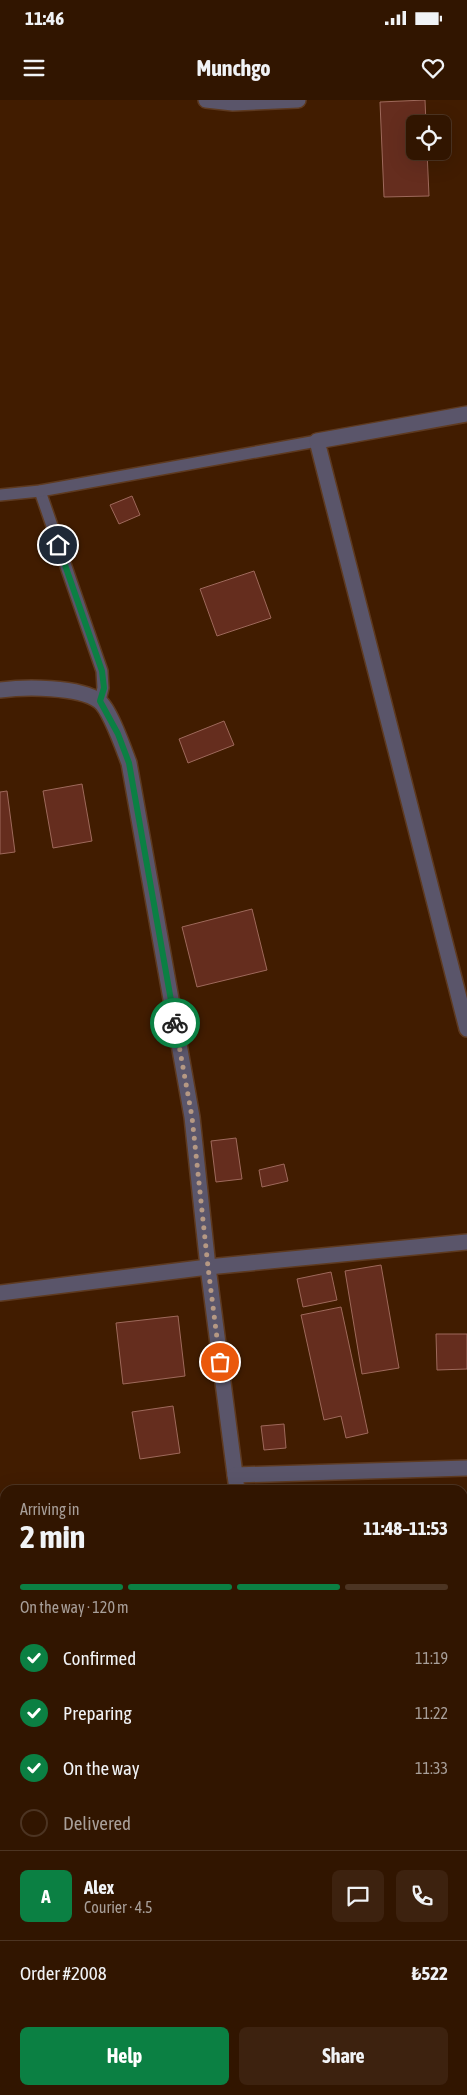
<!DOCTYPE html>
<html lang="en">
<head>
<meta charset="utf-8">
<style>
  :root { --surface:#311500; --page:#3d220f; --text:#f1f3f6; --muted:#a89f99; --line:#4c3422; --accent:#0b8043 }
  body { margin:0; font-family:"Asap Condensed",sans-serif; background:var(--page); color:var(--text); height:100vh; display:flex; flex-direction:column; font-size:19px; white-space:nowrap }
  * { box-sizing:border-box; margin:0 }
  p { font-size:16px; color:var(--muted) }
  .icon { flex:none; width:28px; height:28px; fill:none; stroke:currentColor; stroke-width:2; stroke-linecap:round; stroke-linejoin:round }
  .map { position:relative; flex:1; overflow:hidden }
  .details { position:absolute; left:0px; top:1385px; width:468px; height:610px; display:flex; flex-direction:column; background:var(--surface); border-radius:15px 15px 0 0; box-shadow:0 5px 20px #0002,0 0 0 1px var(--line) }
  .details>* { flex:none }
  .fabs { position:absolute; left:406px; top:15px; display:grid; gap:10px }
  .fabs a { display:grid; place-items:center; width:45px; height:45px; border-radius:8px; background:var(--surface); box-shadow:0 5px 20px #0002,0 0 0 1px var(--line); font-size:25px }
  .pin { position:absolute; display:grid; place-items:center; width:42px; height:42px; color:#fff; margin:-21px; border:2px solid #fff; border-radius:50%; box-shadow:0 1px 5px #0007 }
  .courier { position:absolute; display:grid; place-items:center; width:50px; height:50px; margin:-25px; border:4px solid #0b8043; border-radius:50%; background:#fff; color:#222; box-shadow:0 1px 6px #0007 }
  .headline em { font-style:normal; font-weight:700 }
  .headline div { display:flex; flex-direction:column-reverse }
  .headline { display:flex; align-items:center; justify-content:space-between; height:85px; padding:0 20px }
  h1 { font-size:32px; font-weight:700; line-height:38px }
  .bar { display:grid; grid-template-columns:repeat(4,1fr); gap:8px 5px; align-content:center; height:60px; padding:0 20px }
  .bar i { height:6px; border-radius:4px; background:var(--line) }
  .bar .active { background:var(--accent) }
  .bar p { grid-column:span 4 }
  .line { display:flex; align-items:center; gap:12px; padding:0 20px; border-top:1px solid var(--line) }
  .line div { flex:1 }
  .round { display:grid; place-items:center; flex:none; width:52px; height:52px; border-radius:8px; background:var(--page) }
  ol { padding:0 20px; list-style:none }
  li { display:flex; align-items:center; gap:15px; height:55px }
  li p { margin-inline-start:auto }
  li .icon { padding:5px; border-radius:50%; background:var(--accent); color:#fff; stroke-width:4 }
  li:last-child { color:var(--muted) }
  li i { width:28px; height:28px; border:2px solid var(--line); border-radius:50% }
  .cta { display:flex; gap:10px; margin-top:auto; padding:10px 20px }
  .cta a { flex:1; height:58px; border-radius:8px; background:var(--accent); color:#fff; font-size:20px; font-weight:700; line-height:58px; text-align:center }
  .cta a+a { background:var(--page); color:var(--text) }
  .status { display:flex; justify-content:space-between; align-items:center; height:35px; padding:0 25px; background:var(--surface); direction:ltr }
  .status svg { height:14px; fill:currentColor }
  header { display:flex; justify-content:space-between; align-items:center; height:65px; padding:0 20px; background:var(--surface); font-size:22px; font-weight:700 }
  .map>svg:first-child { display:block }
  .building { fill:#652d1e; stroke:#9e695b }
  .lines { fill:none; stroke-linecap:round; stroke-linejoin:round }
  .lane-casing { stroke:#5e3a20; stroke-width:14 }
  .street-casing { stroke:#5e3a20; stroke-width:18 }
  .lane { stroke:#5a556a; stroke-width:11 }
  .street { stroke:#5a556a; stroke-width:15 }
  .done { stroke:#b59883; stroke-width:5; stroke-dasharray:0 9 }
  .route { stroke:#0b8043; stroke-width:6 }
</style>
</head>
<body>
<div class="status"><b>11:46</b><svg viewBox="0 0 49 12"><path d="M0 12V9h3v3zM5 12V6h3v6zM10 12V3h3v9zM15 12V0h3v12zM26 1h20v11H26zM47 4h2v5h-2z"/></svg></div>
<header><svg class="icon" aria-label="menu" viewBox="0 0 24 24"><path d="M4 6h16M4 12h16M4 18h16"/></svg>Munchgo<svg class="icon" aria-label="heart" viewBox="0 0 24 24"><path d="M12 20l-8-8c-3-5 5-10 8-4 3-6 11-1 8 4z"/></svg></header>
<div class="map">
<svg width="467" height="1995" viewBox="0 0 467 1995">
  <rect width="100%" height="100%" fill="#411c00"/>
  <g class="building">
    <polygon points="425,0 426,24 415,24 415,51 427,51 429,96 384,97 380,2"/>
    <polygon points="132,396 140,415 119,424 110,405"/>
    <polygon points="254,471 271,518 217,536 200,489"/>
    <polygon points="224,621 234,645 188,663 179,639"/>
    <polygon points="82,684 92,741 53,748 43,691"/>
    <polygon points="7,691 15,752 0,754 0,692"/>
    <polygon points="252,809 267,870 197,887 182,827"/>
    <polygon points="236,1038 242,1079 216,1082 211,1041"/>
    <polygon points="284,1064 288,1081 262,1087 259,1070"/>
    <polygon points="381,1165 399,1268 362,1274 345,1171"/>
    <polygon points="331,1172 337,1200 303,1207 297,1179"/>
    <polygon points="341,1207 368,1333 346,1338 341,1316 324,1320 301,1215"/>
    <polygon points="178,1216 185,1276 123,1284 116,1223"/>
    <polygon points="436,1234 467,1234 467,1269 437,1270"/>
    <polygon points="173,1306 180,1353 140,1359 132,1312"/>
    <polygon points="284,1324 286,1348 264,1350 261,1326"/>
    <rect x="462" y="1802" width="5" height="32"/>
  </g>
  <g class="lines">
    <g class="lane-casing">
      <g id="lane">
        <polyline points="40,391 102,571 103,588 100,601"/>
        <polyline points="0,395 40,391 317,341"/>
      </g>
    </g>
    <g class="street-casing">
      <g id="street">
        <polyline points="206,0 233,3 298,0"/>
        <polyline points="467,314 317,341 467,929"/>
        <path d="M0,590C24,587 79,586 99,601C110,609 124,650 129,663L192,1017L208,1167L237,1390"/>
        <polyline points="0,1193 208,1167 467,1142"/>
        <polyline points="235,1375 467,1368"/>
        <polyline points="462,1618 467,1618"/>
        <polyline points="462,1952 467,1951"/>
        <polyline points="320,1990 321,1995"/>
        <polyline points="111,1995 153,1990"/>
      </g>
    </g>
    <use href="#lane" class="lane"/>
    <use href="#street" class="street"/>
  </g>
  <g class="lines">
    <polyline class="done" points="175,923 192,1017 208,1167 220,1262"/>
    <polyline class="route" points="58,445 102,571 104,588 100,601 118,634 129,663 175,923"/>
  </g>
</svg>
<div class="fabs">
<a><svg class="icon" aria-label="locate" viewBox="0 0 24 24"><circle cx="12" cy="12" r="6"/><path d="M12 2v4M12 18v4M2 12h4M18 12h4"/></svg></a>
</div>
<div class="pin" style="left:220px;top:1262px;background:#ea580c"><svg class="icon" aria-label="bag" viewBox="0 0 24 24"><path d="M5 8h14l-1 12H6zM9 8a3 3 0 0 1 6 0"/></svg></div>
<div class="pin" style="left:58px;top:445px;background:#1f2937"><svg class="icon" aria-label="home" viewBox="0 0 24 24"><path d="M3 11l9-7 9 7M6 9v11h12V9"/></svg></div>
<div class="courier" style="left:175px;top:923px"><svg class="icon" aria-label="bike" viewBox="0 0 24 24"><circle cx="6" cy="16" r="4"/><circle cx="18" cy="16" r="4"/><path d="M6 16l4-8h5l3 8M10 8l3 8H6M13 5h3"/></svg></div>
<section class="details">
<div class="headline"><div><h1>2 min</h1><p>Arriving in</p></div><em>11:48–11:53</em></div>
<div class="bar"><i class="active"></i><i class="active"></i><i class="active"></i><i></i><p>On the way · 120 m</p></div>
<ol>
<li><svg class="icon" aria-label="check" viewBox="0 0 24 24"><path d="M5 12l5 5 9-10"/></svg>Confirmed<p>11:19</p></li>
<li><svg class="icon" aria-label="check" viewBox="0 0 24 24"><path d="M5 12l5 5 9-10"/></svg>Preparing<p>11:22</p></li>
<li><svg class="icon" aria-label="check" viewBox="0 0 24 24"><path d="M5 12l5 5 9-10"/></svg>On the way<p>11:33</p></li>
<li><i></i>Delivered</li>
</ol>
<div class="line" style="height:90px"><b class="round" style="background:var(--accent);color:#fff">A</b><div><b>Alex</b><p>Courier · 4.5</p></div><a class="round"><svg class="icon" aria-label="chat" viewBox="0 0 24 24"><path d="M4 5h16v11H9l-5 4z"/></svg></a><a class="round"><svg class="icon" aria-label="phone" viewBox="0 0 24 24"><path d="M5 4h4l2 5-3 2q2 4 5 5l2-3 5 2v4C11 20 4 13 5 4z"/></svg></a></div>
<div class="line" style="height:65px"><div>Order #2008</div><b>₺522</b></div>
<div class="cta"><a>Help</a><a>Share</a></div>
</section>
</div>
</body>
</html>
